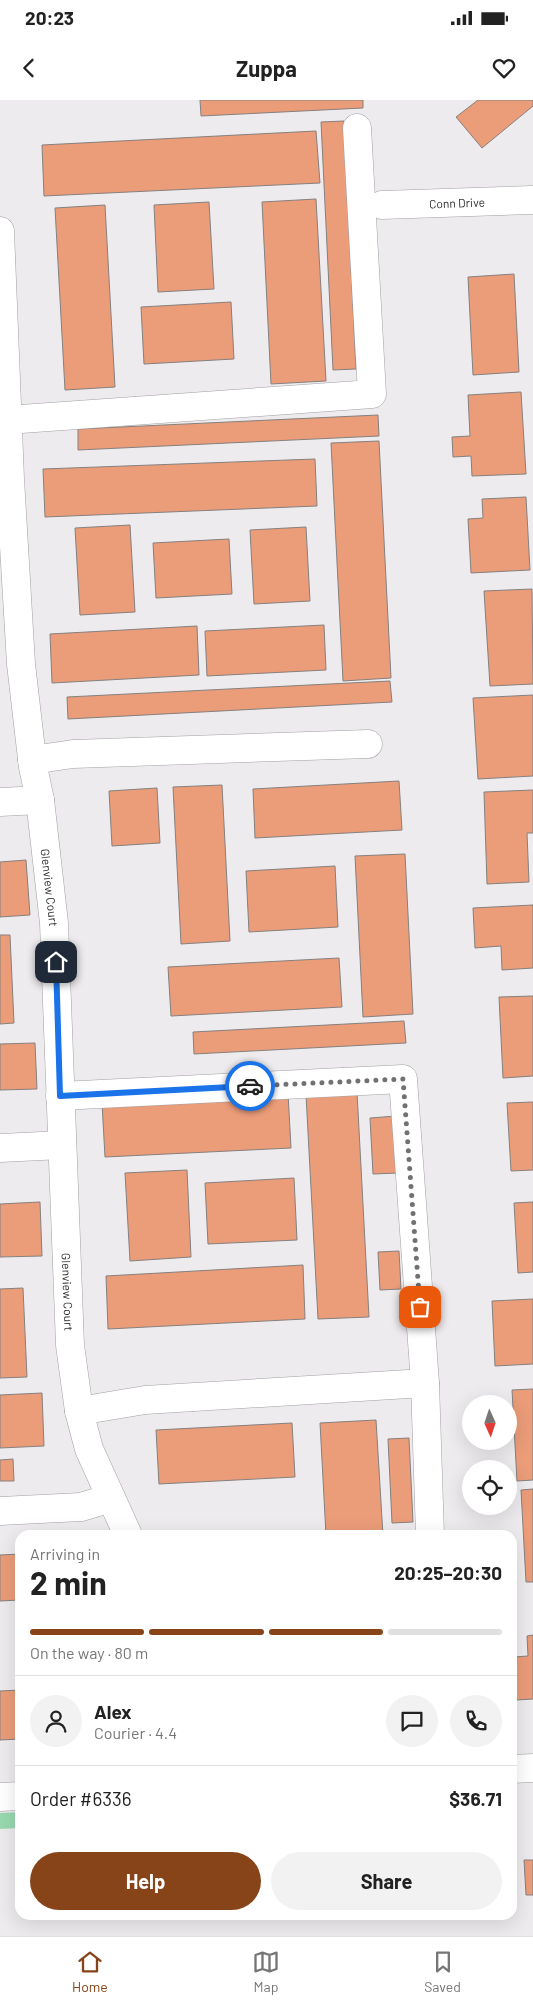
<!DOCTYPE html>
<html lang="en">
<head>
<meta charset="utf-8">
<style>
  :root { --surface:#fff; --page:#f2f2f2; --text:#222; --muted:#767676; --line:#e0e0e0; --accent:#884419 }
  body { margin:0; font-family:Barlow,sans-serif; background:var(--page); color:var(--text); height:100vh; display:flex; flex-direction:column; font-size:19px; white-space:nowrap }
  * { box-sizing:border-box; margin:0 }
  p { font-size:16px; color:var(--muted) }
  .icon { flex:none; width:28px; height:28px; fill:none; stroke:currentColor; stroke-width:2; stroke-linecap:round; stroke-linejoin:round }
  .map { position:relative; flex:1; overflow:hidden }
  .panel { position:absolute; left:15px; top:1430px; width:502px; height:390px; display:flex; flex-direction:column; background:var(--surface); border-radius:15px; box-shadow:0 5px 20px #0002 }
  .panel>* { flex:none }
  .needle { width:32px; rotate:177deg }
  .tools { position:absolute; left:462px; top:1295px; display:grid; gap:10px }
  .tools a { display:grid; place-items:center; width:55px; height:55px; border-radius:50%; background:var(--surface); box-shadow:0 5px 20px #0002; font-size:25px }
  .pin { position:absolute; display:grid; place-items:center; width:42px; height:42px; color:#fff; margin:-21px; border-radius:10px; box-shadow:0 2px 8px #0006 }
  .courier { position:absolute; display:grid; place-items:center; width:50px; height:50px; margin:-25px; border:4px solid #1a73e8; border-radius:50%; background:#fff; color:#222; box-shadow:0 1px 6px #0007 }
  .summary em { font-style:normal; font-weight:700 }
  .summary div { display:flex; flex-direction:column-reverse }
  .summary { display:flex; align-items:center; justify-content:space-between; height:85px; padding:0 15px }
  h1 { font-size:32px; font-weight:700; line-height:38px }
  .bar { display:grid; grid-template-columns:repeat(4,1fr); gap:8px 5px; align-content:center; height:60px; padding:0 15px }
  .bar i { height:6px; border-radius:4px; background:var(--line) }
  .bar .current { background:var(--accent) }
  .bar p { grid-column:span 4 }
  .line { display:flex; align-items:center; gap:12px; padding:0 15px; border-top:1px solid var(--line) }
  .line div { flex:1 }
  .round { display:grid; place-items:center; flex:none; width:52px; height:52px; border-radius:26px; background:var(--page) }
  .action { display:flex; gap:10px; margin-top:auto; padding:10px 15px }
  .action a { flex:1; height:58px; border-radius:30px; background:var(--accent); color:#fff; font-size:20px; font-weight:700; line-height:58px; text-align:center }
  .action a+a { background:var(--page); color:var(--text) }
  .status { display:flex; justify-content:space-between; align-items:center; height:35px; padding:0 25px; background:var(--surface); direction:ltr }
  .status svg { height:14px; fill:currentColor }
  header { display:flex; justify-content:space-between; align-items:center; height:65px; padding:0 15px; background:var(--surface); font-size:22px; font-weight:700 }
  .tab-bar { display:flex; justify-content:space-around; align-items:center; height:70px; border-top:1px solid var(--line); background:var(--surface); font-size:14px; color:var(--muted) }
  .tab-bar a { display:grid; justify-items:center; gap:2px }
  .tab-bar .current { color:var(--accent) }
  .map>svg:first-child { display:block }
  .green { fill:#98d9b0 }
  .building { fill:#eb9c79; stroke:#85807e }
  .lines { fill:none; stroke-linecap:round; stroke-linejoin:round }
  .minor-casing { stroke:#a29fa3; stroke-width:29 }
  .minor { stroke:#fff; stroke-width:28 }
  .done { stroke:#717072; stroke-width:5; stroke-dasharray:0 9 }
  .route { stroke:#1a73e8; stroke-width:6 }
  .labels { text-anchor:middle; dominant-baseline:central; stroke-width:5; stroke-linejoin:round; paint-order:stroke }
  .street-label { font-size:12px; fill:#2e2d2f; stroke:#eeebef }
</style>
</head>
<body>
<div class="status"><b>20:23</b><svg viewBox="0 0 49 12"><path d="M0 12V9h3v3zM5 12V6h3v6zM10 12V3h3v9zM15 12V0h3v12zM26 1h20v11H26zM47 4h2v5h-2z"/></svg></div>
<header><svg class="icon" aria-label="back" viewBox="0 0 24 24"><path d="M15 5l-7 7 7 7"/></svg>Zuppa<svg class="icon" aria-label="heart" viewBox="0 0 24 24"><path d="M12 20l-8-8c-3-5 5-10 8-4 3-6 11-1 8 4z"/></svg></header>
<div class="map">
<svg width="533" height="1836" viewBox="0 0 533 1836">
  <rect width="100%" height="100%" fill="#eeebef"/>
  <polygon class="green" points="20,1712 20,1728 0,1729 0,1713"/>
  <g class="building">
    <polygon points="200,0 363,0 363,8 201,16"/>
    <polygon points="478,0 533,0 533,6 482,48 456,17"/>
    <polygon points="344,21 356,269 333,270 321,22"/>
    <polygon points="316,31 320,83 44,96 42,45"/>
    <polygon points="316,99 326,281 271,284 262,102"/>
    <polygon points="209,102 214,189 158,192 154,105"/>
    <polygon points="105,105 115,287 65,290 55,108"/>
    <polygon points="514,174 519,272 473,275 468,177"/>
    <polygon points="231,202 234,259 144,264 141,207"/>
    <polygon points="521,292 526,374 472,376 471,356 453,357 452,337 470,336 468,295"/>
    <polygon points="378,315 379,336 78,350 78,329"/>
    <polygon points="379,341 391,578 343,581 331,343"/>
    <polygon points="315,359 317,406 45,417 43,369"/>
    <polygon points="526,397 530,470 471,473 468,419 483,418 482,399"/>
    <polygon points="130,425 135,512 80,515 75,428"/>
    <polygon points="306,427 310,501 254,504 250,430"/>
    <polygon points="229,439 232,494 156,498 153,443"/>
    <polygon points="532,489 533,584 490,586 484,491"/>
    <polygon points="324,525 326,570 207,576 205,531"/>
    <polygon points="197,526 199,575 52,583 50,534"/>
    <polygon points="390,581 392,602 68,619 67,597"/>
    <polygon points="533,595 533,676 478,679 473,598"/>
    <polygon points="399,681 402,730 255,738 253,689"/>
    <polygon points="222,685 230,841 181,844 173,687"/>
    <polygon points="157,688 160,743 112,746 109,691"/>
    <polygon points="533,690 533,733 527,733 529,782 487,784 484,692"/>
    <polygon points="405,754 413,914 363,917 355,756"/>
    <polygon points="26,760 30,815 0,817 0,762"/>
    <polygon points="335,766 338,827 249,832 246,771"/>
    <polygon points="533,805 533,868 502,870 501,846 475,848 473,808"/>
    <polygon points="0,835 10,835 14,923 0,924"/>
    <polygon points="339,858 342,907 171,916 168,867"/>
    <polygon points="533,896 533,976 503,978 499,897"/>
    <polygon points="404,921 406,943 194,954 193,932"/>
    <polygon points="35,943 37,989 0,990 0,944"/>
    <polygon points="357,992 369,1217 318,1219 306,995"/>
    <polygon points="288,993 291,1048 105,1057 102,1003"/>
    <polygon points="533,1002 533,1070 511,1071 507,1003"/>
    <polygon points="396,1016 399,1073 373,1074 370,1018"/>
    <polygon points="187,1070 191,1157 130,1161 125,1073"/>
    <polygon points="294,1078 297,1140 208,1144 205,1083"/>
    <polygon points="40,1102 42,1156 0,1157 0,1104"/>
    <polygon points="533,1102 533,1172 518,1173 514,1103"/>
    <polygon points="399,1151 401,1189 380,1190 378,1152"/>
    <polygon points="303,1165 305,1219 108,1229 106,1176"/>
    <polygon points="23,1188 27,1277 0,1278 0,1189"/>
    <polygon points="533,1199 533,1264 495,1266 492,1201"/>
    <polygon points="533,1289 533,1380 517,1381 512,1290"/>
    <polygon points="42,1293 44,1346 0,1348 0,1295"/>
    <polygon points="376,1320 383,1435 326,1435 320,1323"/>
    <polygon points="292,1323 295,1377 159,1384 156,1330"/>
    <polygon points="409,1338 413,1422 392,1423 388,1339"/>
    <polygon points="13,1359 14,1381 0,1381 0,1360"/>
    <polygon points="533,1389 533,1482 526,1482 521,1390"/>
    <polygon points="275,1432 275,1435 218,1435"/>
    <polygon points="20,1454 20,1500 0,1501 0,1455"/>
    <polygon points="533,1535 533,1599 516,1600 514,1557 528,1556 527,1536"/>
    <polygon points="20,1590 20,1639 0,1640 0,1591"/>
    <polygon points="524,1760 533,1760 533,1795 526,1795"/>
  </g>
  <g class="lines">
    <g class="minor-casing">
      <g id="minor">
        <path id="s1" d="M382,105L533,100"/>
        <path id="s2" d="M0,131L10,379L21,564L33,667L40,700L54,823L70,1245L79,1311L89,1349L128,1435"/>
        <polyline points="7,320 372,294 357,28"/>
        <polyline points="32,660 73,654 368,644"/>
        <polyline points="0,702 40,700"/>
        <polyline points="60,996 403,979 425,1283 145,1300 79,1311"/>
        <polyline points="0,1048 62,1045"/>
        <polyline points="425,1283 430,1435"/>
        <polyline points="0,1411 81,1407 111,1398"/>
        <polyline points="512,1669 533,1668"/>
        <polyline points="0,1697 20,1696"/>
      </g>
    </g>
    <use href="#minor" class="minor"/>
  </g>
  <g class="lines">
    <polyline class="done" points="250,986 403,979 420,1207"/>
    <polyline class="route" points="56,862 60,996 250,986"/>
  </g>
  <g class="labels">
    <g class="street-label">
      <text stroke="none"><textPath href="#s1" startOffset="75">Conn Drive</textPath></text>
      <text stroke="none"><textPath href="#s2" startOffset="659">Glenview Court</textPath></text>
      <text stroke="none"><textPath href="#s2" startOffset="1064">Glenview Court</textPath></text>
    </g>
  </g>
</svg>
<div class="tools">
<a><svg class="needle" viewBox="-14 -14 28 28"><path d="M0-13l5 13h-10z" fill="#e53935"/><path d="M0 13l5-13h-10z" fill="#767676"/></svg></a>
<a><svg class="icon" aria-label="locate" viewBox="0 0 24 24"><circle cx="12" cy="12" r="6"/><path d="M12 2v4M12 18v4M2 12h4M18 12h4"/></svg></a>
</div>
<div class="pin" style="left:420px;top:1207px;background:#ea580c"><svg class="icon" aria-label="bag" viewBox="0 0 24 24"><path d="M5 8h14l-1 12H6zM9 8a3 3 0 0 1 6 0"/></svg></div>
<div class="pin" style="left:56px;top:862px;background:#1f2937"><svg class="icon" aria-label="home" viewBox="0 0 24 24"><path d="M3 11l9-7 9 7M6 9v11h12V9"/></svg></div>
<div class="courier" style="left:250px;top:986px"><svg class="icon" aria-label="car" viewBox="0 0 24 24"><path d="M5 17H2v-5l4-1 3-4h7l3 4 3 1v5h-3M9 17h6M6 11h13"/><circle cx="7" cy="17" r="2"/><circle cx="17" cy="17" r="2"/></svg></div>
<section class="panel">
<div class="summary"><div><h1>2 min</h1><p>Arriving in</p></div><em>20:25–20:30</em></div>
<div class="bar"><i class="current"></i><i class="current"></i><i class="current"></i><i></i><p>On the way · 80 m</p></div>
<div class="line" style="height:90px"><a class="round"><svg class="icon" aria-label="person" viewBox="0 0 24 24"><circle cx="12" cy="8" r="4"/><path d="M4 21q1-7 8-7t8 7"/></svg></a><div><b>Alex</b><p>Courier · 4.4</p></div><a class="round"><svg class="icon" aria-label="chat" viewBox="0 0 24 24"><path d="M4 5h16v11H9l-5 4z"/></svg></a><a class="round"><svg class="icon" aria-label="phone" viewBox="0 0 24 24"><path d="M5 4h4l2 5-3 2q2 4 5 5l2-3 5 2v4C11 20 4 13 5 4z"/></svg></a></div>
<div class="line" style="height:65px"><div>Order #6336</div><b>$36.71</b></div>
<div class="action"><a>Help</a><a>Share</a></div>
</section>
</div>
<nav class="tab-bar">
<a class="current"><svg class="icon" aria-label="home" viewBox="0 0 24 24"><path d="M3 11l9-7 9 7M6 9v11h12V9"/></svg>Home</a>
<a><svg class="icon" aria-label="map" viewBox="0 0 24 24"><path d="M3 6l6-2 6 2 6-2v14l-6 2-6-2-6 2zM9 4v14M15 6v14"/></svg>Map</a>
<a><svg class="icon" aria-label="saved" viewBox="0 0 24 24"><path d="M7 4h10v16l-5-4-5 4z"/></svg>Saved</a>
</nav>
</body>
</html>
